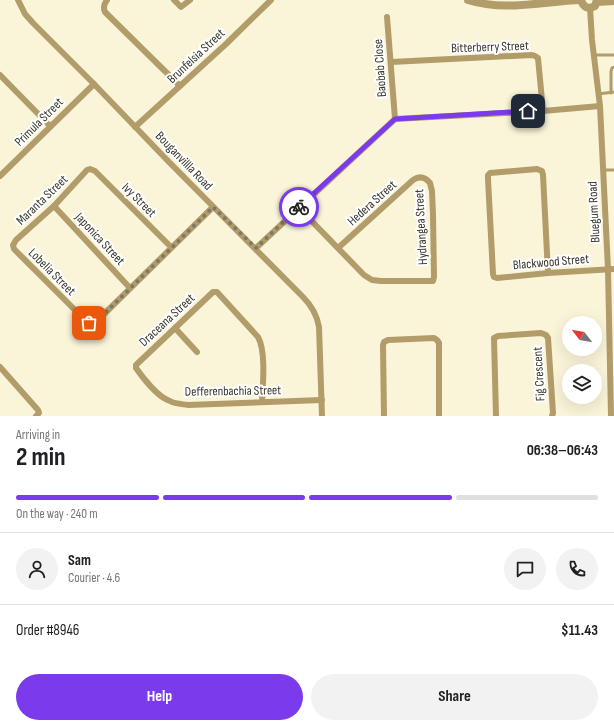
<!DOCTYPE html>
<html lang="en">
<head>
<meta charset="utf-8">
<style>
  :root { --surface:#fff; --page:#f2f2f2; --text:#202124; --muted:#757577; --line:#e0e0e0; --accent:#7c3aed }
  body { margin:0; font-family:"Sofia Sans Condensed",sans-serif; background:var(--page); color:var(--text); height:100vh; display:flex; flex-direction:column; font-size:15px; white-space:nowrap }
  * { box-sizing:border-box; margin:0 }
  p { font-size:13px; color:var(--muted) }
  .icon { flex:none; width:22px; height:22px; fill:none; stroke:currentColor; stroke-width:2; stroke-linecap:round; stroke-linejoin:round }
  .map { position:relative; height:416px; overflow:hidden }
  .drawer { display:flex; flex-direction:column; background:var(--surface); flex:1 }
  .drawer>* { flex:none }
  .needle { width:26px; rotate:301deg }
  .controls { position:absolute; left:562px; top:316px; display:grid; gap:8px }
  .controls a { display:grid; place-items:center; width:40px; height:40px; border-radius:50%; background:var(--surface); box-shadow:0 4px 16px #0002; font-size:20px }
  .pin { position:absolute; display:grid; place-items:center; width:34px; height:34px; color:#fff; margin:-17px; border-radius:8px; box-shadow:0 2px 6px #0006 }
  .courier { position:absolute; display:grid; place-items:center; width:40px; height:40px; margin:-20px; border:3px solid #7c3aed; border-radius:50%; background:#fff; color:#222; box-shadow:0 1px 5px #0007 }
  .overview em { font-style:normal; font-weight:700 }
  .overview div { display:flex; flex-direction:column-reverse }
  .overview { display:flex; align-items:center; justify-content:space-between; height:68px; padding:0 16px }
  h1 { font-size:26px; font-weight:700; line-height:30px }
  .bar { display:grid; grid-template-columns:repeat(4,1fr); gap:6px 4px; align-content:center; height:48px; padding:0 16px }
  .bar i { height:5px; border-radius:3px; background:var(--line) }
  .bar .active { background:var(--accent) }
  .bar p { grid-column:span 4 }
  .line { display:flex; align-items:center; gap:10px; padding:0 16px; border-top:1px solid var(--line) }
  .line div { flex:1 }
  .round { display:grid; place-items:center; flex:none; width:42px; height:42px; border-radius:21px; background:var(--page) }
  .button { display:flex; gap:8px; margin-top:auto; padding:8px 16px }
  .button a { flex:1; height:46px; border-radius:24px; background:var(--accent); color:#fff; font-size:16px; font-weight:700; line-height:46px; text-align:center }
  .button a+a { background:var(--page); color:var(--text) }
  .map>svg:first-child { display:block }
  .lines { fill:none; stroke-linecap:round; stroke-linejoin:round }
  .service { stroke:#b29c6a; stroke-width:3 }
  .minor { stroke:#b29c6a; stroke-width:6 }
  .tertiary { stroke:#b29c6a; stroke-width:8 }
  .done { stroke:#7c7968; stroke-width:4; stroke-dasharray:0 7.2 }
  .route { stroke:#7c3aed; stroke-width:5 }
  .labels { text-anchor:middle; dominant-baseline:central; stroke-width:4; stroke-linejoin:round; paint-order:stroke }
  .street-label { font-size:13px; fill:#38362b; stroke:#fff }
</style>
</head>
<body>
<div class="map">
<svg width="614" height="416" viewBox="0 0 614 416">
  <rect width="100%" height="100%" fill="#faf5d9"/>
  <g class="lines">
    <g class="service">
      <polyline points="594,55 614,55"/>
      <polyline points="611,93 611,71 612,68 614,67"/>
      <polyline points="598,94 614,92"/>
      <polyline points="603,170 614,170"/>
    </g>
    <g class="minor">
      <path d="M18,0L25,14L33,23L94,84L168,161L303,297C312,306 317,315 319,327L322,416"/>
      <path d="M107,0C104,4 103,8 105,12L180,86"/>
      <polyline points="174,0 181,7 190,0"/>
      <polyline points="590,8 592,40 600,106 608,269 611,416"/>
      <polyline points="387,17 395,119"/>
      <polyline points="391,62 532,55 535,56 538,58 543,111"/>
      <polyline points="0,75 50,126"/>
      <polyline points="395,119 543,111 600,106"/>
      <polyline points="135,127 226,44 271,0"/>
      <polyline points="0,176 94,84"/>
      <polyline points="54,206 130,288"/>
      <path d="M298,207L364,275L372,280L381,281H433L434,277L433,215L432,191L430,183C425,177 419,176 413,180L338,248"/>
      <path d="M171,247L95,171L90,169L87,170L54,206L16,240L13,245L14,249L86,321C90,324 94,323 98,320L213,207"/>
      <polyline points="256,248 395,119"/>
      <polyline points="548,273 543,175 542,171 537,169 490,173 488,175 488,179 493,274 494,277 497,278 548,273 614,269"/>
      <polyline points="175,328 197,352"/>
      <polyline points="0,367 38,410 39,413 36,416"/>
      <path d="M262,402C263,384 266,351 258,337L217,292H213L136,365V368C143,378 158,397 170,401C175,404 182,404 188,405L322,400"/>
      <polyline points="384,416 383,345 384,342 388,340 434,338 437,340 439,343 439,416"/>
      <polyline points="496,416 494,338 498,336 541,333 546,335 548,338 553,413 552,416"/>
    </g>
    <g class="tertiary">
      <path d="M468,0C505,12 544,1 581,0"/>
      <path d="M581,0C583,7 588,10 595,6L597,0"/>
      <polyline points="597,2 614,1"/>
    </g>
  </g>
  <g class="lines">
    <polyline class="done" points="89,323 94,322 98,320 213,207 256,248 299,207"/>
    <polyline class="route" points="299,207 395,119 528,111"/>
  </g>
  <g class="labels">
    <g class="street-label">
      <text transform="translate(490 47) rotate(-2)">Bitterberry Street</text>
      <text transform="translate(196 56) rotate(-43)">Brunfelsia Street</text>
      <text transform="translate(380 68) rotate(-94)">Baobab Close</text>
      <text transform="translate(39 122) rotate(-45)">Primula Street</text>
      <text transform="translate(184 161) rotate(46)">Bouganvillla Road</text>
      <text transform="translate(42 200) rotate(-44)">Maranta Street</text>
      <text transform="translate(139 200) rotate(45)">Ivy Street</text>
      <text transform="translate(372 203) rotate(-42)">Hedera Street</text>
      <text transform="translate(594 212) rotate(-93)">Bluegum Road</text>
      <text transform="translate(421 227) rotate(-93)">Hydrangea Street</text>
      <text transform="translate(100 239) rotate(47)">Japonica Street</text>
      <text transform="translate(551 262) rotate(-5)">Blackwood Street</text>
      <text transform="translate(52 272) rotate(45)">Lobelia Street</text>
      <text transform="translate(167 320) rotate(-43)">Draceana Street</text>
      <text transform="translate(539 374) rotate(-93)">Fig Crescent</text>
      <text transform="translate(233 391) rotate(-1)">Defferenbachia Street</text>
    </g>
  </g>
</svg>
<div class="controls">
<a><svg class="needle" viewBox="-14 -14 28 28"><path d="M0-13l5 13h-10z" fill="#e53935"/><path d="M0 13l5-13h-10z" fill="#757577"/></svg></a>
<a><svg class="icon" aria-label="layers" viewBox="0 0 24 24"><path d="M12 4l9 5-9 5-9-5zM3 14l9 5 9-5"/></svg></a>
</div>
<div class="pin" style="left:89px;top:323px;background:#ea580c"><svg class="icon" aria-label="bag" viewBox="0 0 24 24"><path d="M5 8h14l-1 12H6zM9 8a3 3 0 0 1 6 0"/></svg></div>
<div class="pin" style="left:528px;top:111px;background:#1f2937"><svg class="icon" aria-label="home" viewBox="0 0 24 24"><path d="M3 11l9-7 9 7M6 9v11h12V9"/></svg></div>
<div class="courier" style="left:299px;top:207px"><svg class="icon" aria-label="bike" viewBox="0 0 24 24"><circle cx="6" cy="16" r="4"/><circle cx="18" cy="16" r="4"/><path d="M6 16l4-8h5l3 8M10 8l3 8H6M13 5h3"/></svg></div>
</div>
<section class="drawer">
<div class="overview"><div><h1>2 min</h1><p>Arriving in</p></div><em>06:38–06:43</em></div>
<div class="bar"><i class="active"></i><i class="active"></i><i class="active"></i><i></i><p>On the way · 240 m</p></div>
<div class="line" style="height:72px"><a class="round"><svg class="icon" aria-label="person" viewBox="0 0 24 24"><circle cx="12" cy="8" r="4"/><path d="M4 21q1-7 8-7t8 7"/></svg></a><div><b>Sam</b><p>Courier · 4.6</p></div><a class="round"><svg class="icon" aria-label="chat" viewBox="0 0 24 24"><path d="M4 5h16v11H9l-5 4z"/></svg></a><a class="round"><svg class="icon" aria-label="phone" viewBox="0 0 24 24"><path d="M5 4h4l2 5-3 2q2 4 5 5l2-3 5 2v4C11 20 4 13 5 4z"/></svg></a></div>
<div class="line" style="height:52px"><div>Order #8946</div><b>$11.43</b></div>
<div class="button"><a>Help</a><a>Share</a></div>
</section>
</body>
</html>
